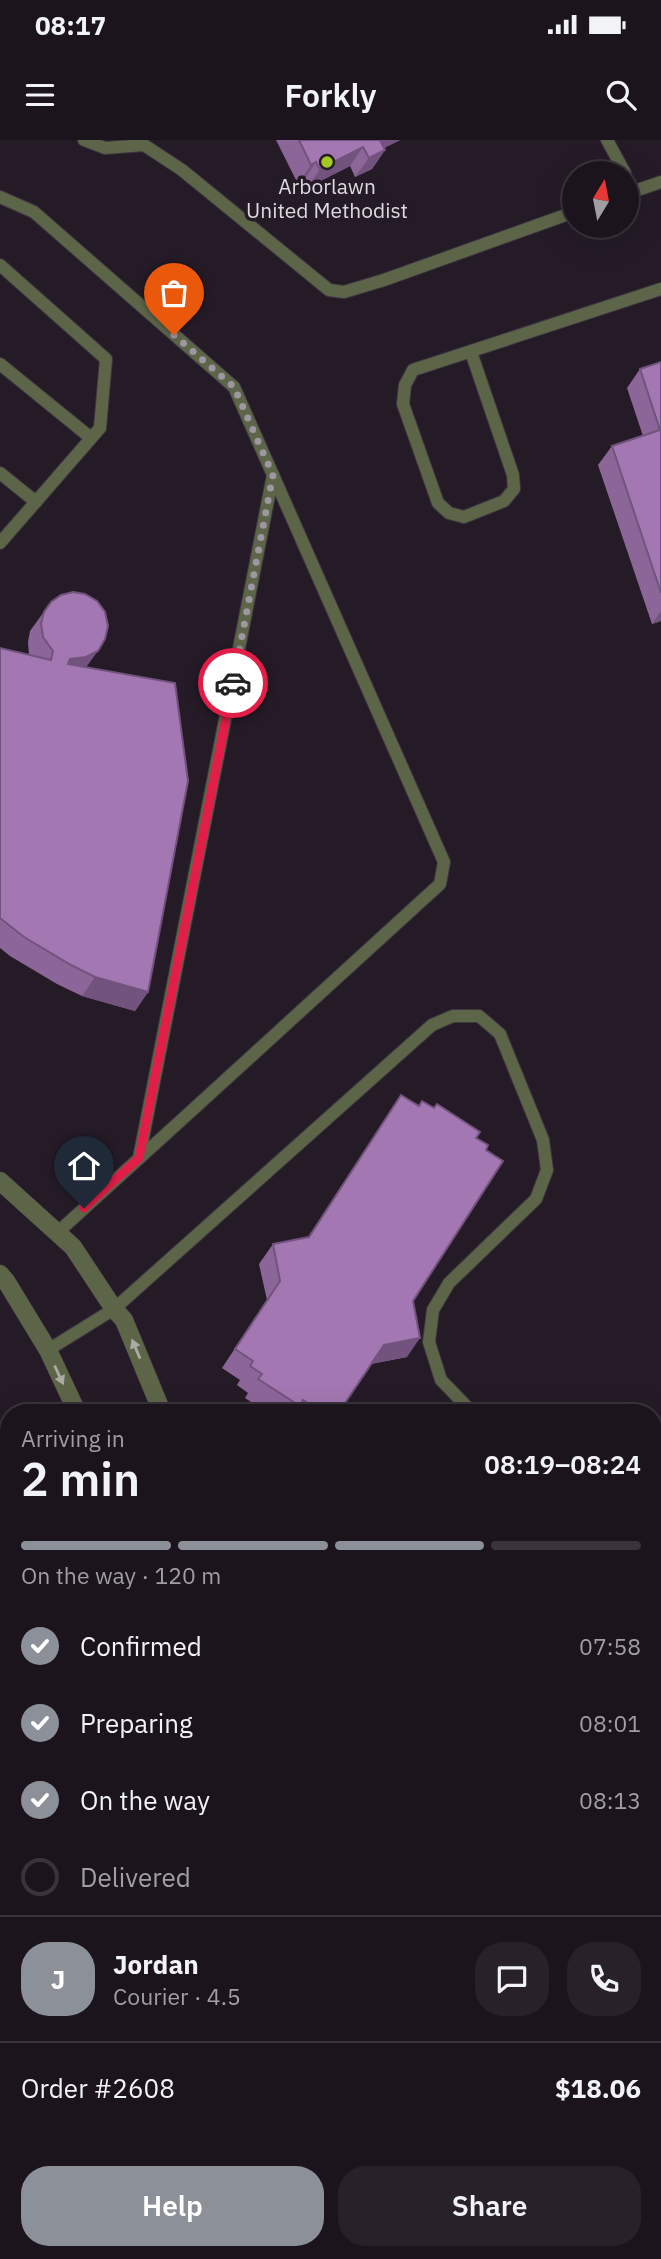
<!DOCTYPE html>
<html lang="en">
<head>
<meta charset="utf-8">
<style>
  :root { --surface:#1b141d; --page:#28212a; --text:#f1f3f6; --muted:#a09ea4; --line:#39333b; --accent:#8c9099 }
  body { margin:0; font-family:"IBM Plex Sans",sans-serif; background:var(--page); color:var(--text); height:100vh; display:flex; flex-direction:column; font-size:26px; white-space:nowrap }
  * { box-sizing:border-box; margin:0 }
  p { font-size:23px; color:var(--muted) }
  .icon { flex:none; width:38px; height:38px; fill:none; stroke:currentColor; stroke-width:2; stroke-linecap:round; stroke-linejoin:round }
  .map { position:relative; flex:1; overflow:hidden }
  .details { position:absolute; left:0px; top:1264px; width:662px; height:856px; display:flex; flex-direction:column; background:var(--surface); border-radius:28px 28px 0 0; box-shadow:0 7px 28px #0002,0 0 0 2px var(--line) }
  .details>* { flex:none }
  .needle { width:46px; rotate:10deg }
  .fabs { position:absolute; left:562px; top:21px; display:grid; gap:14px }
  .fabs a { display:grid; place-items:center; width:77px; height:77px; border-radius:50%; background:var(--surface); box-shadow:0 7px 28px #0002,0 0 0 2px var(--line); font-size:35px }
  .pin { position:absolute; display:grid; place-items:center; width:60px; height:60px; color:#fff; margin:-72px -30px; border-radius:50% 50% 50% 0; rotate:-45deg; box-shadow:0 0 7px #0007 }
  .pin .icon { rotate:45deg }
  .courier { position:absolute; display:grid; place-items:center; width:70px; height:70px; margin:-35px; border:5px solid #e11d48; border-radius:50%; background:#fff; color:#222; box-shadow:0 2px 9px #0007 }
  .head em { font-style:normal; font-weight:600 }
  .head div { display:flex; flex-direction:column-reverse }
  .head { display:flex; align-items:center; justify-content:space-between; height:119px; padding:0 21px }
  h1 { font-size:46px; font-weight:600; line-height:52px }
  .bar { display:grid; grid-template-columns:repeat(4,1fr); gap:10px 7px; align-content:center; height:84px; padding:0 21px }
  .bar i { height:9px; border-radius:5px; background:var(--line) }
  .bar .current { background:var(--accent) }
  .bar p { grid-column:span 4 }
  .line { display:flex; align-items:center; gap:18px; padding:0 21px; border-top:2px solid var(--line) }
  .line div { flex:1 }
  .round { display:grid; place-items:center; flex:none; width:74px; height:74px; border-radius:28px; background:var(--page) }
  ol { padding:0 21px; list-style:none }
  li { display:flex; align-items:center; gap:21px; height:77px }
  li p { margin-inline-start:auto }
  li .icon { padding:7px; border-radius:50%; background:var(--accent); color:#fff; stroke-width:4 }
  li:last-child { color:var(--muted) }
  li i { width:38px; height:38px; border:4px solid var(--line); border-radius:50% }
  .primary-button { display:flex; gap:14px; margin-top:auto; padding:14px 21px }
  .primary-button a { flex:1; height:80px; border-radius:28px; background:var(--accent); color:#fff; font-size:28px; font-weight:600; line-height:80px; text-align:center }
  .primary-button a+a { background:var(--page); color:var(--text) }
  .status { display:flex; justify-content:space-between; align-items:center; height:49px; padding:0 35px; background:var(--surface); direction:ltr }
  .status svg { height:19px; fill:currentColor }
  header { display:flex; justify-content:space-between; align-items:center; height:91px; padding:0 21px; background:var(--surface); font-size:32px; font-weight:600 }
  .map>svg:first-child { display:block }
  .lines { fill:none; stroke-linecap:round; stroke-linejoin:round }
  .service-casing { stroke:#3e3641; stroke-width:14 }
  .minor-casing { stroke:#3e3641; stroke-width:19 }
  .tertiary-casing { stroke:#3e3641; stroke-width:19 }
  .service { stroke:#5d6549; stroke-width:12 }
  .minor { stroke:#5d6549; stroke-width:18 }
  .tertiary { stroke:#5d6549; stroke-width:18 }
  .wall { fill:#8c6699 }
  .shaded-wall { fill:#72537d }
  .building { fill:#a377b2; stroke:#72537d; stroke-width:2 }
  .oneway { fill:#ababa4 }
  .done { stroke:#9e96a0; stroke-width:7; stroke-dasharray:0 12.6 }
  .route { stroke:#e11d48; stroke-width:9 }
  .poi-dot { fill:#a5c822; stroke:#241b27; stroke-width:2.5 }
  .labels { text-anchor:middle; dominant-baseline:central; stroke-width:7; stroke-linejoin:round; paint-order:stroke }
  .poi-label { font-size:21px; fill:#dfd9e1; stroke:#241b27 }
</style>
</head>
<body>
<div class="status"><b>08:17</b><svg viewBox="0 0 49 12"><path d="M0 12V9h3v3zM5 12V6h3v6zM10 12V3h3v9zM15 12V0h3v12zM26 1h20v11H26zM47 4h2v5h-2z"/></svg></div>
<header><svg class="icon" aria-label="menu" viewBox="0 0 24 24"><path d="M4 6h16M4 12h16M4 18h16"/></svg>Forkly<svg class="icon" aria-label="search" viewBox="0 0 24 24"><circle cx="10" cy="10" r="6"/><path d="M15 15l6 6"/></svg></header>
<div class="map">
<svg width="661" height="2119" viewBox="0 0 661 2119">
  <rect width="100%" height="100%" fill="#241b27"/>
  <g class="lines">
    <g class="service-casing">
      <g id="service">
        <polyline points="84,0 105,8 144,5 182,30 329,150 344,152 384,140 574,72"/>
        <polyline points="607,0 625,33"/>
        <polyline points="626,54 661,42"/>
        <polyline points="0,57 34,72 234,247 273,335"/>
        <polyline points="0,125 106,219 100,288 0,403"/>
        <polyline points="471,212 513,335 514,349 504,361 464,377 449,373 438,363 403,264 405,245 413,230 661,149"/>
        <polyline points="0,224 91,298"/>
        <polyline points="0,333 36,362"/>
        <path d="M57,1093C185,977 312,861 440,744L444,722L273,335L139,1018"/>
        <polyline points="48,1210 114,1169 432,885 453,876 479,876 500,894 543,1000 547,1030 536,1059 449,1143 433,1170 429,1202 441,1240 472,1272"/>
        <polyline points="653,1460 661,1468"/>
        <polyline points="653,1489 661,1483"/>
        <polyline points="0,1717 9,1710"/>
        <polyline points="0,1798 9,1799"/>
      </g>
    </g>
    <g class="minor-casing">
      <polyline id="minor" points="653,1650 661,1644"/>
    </g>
    <g class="tertiary-casing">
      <g id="tertiary">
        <polyline points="0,1041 73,1107 114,1169 124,1180 162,1272"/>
        <polyline points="0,1134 6,1141 48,1210 77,1272"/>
        <polyline points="573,2110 580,2119"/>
      </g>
    </g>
    <use href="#service" class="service"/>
    <use href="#minor" class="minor"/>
    <use href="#tertiary" class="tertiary"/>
  </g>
  <g class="wall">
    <polygon points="276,0 400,0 384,8 385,10 372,29 355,37 350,26 307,48 303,41 298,44"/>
    <polygon points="661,222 661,481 652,484 598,325 612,306 643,296 627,248 640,229"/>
    <polygon points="51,462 86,527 148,852 135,871 82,856 57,844 10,816 0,808 0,508 29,515 28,502 30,491"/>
    <polygon points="401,955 419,966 476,998 413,1161 407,1217 371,1224 339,1272 266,1272 245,1258 248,1253 237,1245 240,1240 222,1228 267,1160 259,1124 273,1104 308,1098"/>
    <polygon points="661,1335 661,1373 653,1364 653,1346"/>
  </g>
  <g class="shaded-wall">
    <polygon points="378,0 400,0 368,16"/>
    <polygon points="363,7 350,26 307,48 320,29"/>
    <polygon points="385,10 372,29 355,37 369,18"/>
    <polygon points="316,22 303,41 298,44 311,25"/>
    <polygon points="661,471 661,481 652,484"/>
    <polygon points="98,511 84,530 56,538 70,519"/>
    <polygon points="95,837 148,852 135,871 82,856"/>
    <polygon points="420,1198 407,1217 370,1224 384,1205"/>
    <polygon points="9,1506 9,1513 0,1520 0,1514"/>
    <polygon points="661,1790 661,1800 653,1806 653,1795"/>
    <polygon points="661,1873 661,1884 653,1889 653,1879"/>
  </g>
  <g class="building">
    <polygon points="299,0 380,0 385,10 369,18 363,7 320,29 316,22 311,25"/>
    <polygon points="661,222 661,453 612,306 660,290 640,229"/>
    <polygon points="73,452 85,454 97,461 105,472 108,486 105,499 98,511 86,517 70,519 68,524 175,543 188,641 148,852 95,837 71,825 24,797 0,778 0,508 51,520 53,511 43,497 41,483 44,472 51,462 61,455"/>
    <polygon points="401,955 419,966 422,961 434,968 437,964 480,992 476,998 488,1005 486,1010 503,1021 413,1161 420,1198 384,1205 339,1272 331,1272 320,1265 317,1269 303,1260 300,1266 258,1239 262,1234 250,1226 253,1221 235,1209 280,1141 273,1104 309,1097"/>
    <polygon points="0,1393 9,1404 9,1506 0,1514"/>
    <polygon points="0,1575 9,1585 9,1637 0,1644"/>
    <polygon points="657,1734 661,1744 661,1790 653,1795 653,1736"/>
    <polygon points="661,1841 661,1873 653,1879 653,1847"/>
    <polygon points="9,1852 9,2110 292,2110 302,2119 0,2119 0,1862"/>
  </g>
  <defs><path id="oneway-solid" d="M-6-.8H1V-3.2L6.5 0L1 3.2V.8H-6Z" transform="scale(1.75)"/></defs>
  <g class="oneway">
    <use href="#oneway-solid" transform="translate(136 1209) rotate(-113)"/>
    <use href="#oneway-solid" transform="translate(59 1235) rotate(65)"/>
  </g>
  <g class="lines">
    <polyline class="done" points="174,195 234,247 273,335 233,543"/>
    <polyline class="route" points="84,1068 139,1018 233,543"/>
  </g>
  <circle class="poi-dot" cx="327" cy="22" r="7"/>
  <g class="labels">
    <g class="poi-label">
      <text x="327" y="46">Arborlawn<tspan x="327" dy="24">United Methodist</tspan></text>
    </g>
  </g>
</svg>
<div class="fabs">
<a><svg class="needle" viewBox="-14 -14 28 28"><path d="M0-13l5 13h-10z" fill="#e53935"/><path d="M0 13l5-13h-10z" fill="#a09ea4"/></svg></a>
</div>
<div class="pin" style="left:174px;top:195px;background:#ea580c"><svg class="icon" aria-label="bag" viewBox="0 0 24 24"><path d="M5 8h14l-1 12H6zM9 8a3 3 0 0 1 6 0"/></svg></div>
<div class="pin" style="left:84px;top:1068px;background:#1f2937"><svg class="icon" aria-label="home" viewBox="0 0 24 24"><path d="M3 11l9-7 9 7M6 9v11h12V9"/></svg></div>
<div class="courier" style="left:233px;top:543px"><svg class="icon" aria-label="car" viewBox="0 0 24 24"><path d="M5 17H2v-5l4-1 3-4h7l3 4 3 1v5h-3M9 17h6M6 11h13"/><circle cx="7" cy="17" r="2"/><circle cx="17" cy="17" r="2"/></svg></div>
<section class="details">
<div class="head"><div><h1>2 min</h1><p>Arriving in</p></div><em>08:19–08:24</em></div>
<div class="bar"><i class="current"></i><i class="current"></i><i class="current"></i><i></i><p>On the way · 120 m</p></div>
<ol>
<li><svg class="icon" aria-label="check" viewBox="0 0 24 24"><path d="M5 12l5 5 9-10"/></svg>Confirmed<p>07:58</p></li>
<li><svg class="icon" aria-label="check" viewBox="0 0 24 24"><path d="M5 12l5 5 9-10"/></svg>Preparing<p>08:01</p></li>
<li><svg class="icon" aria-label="check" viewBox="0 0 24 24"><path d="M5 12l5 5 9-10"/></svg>On the way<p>08:13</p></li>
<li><i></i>Delivered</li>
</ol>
<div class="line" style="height:126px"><b class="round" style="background:var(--accent);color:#fff">J</b><div><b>Jordan</b><p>Courier · 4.5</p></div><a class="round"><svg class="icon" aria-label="chat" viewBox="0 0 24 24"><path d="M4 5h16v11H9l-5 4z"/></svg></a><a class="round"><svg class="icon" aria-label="phone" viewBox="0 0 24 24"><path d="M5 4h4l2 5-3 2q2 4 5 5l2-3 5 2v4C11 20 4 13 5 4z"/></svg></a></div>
<div class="line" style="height:91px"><div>Order #2608</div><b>$18.06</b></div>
<div class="primary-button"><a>Help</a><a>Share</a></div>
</section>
</div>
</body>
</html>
